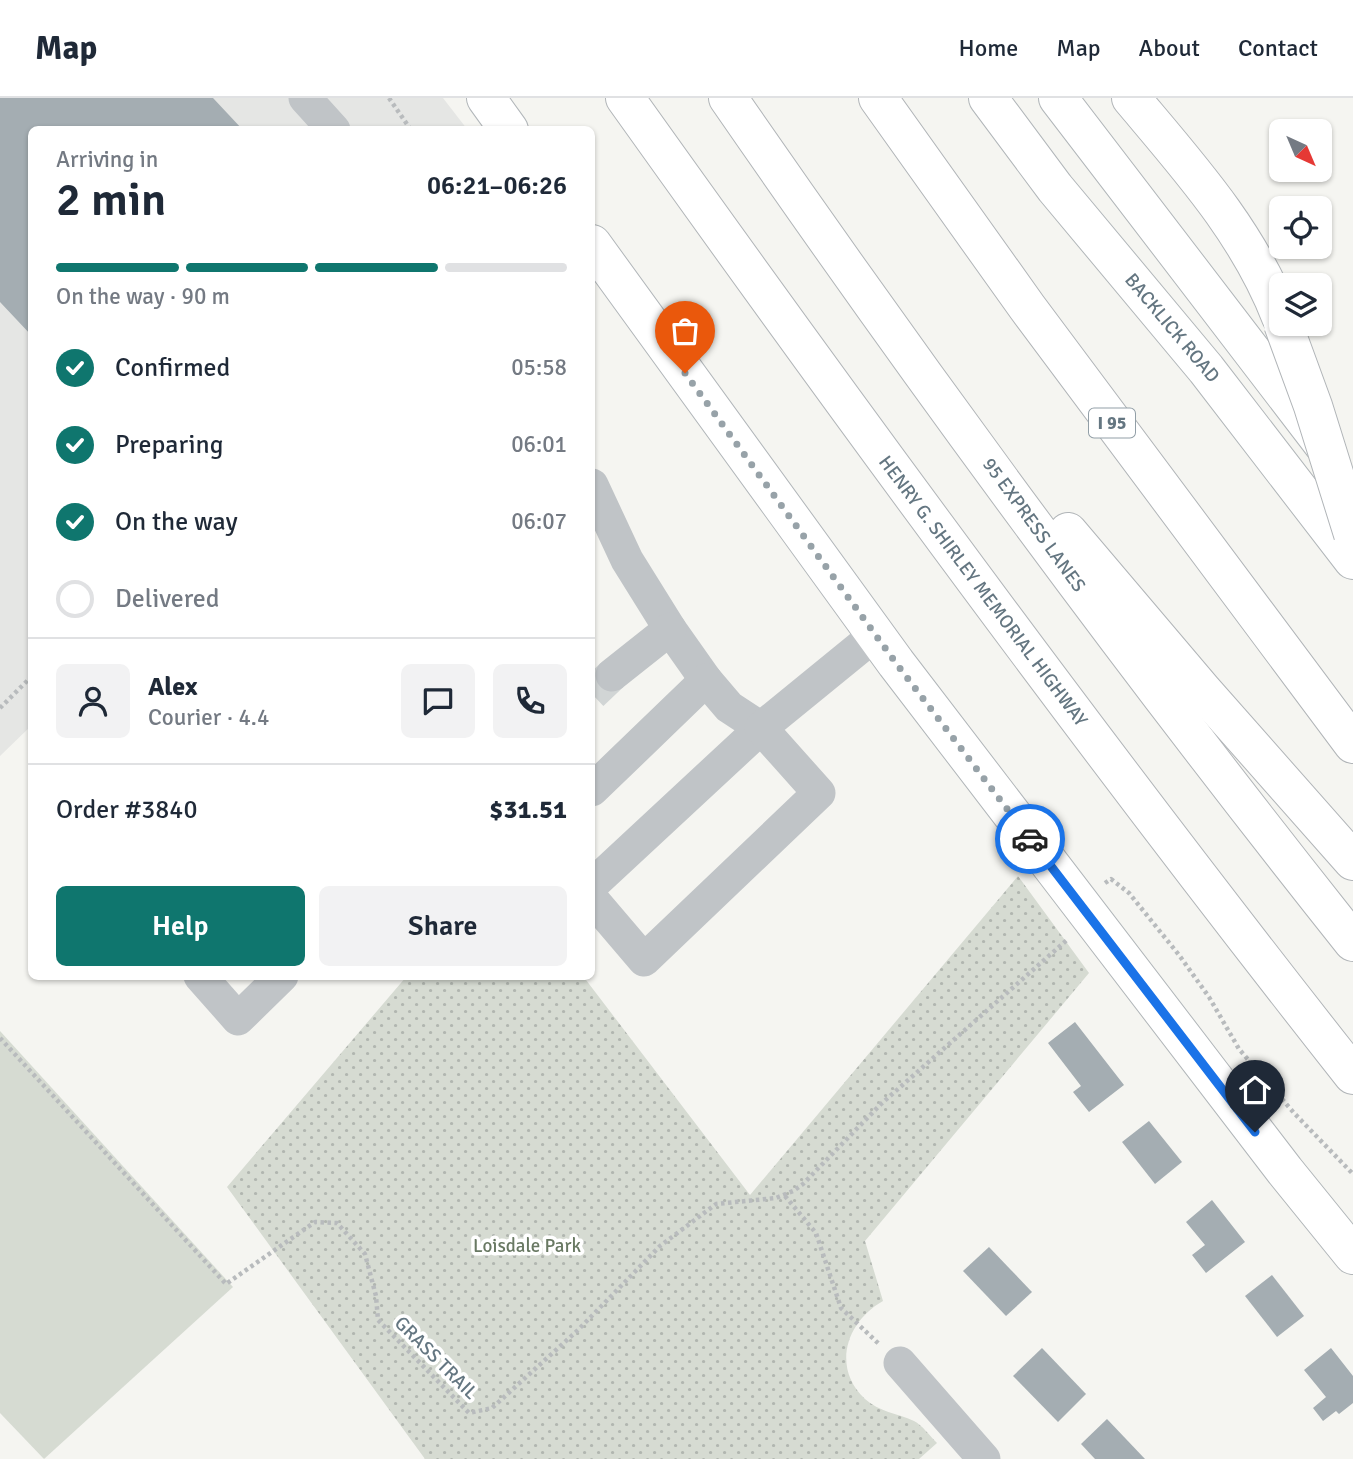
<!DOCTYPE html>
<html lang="en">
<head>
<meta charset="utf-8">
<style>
  :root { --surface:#fff; --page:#f2f2f3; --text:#1f2937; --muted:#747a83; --line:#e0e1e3; --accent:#0f766e }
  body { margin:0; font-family:Signika,sans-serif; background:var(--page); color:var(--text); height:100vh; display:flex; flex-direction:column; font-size:26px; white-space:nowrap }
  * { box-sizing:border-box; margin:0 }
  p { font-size:23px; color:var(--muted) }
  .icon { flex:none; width:38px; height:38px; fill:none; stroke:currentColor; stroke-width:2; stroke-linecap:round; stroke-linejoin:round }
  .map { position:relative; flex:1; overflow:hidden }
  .drawer { position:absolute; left:28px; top:28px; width:567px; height:854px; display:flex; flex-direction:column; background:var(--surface); border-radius:10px; box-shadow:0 2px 5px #0004 }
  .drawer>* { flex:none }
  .needle { width:46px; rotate:136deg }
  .buttons { position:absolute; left:1269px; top:21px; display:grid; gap:14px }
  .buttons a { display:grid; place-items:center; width:63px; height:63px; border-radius:10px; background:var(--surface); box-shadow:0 2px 5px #0004; font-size:35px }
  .pin { position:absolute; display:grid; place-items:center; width:60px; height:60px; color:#fff; margin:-72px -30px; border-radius:50% 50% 50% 0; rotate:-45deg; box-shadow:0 0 7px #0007 }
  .pin .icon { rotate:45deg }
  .courier { position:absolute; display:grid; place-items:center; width:70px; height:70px; margin:-35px; border:5px solid #1a73e8; border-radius:50%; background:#fff; color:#222; box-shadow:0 2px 9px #0007 }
  .summary em { font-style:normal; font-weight:600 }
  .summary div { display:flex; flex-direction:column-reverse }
  .summary { display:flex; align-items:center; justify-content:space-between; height:119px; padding:0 28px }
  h1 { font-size:46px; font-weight:600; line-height:52px }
  .bar { display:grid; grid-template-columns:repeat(4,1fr); gap:10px 7px; align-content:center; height:84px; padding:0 28px }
  .bar i { height:9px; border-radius:5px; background:var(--line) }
  .bar .on { background:var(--accent) }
  .bar p { grid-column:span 4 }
  .line { display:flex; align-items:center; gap:18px; padding:0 28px; border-top:2px solid var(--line) }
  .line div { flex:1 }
  .round { display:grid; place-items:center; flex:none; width:74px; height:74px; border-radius:10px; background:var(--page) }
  ol { padding:0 28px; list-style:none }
  li { display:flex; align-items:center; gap:21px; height:77px }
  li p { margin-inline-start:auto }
  li .icon { padding:7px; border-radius:50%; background:var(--accent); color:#fff; stroke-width:4 }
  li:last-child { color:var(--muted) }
  li i { width:38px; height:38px; border:4px solid var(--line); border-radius:50% }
  .cta { display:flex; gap:14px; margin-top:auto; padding:14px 28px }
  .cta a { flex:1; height:80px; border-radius:10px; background:var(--accent); color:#fff; font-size:28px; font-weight:600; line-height:80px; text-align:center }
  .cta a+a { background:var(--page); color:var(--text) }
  header { display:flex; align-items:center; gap:42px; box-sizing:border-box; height:98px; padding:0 35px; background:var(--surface); border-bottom:2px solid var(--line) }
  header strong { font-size:33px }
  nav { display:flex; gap:38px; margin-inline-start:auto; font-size:24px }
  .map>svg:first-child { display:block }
  .built { fill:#e5e6e4 }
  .green { fill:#d6dbd2 }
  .park { fill:url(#park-dots) }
  .building { fill:#a4adb2 }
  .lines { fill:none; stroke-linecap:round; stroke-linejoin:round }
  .minor-tunnel { stroke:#d1d5d5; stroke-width:33; stroke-dasharray:33 17; stroke-linecap:butt }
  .major-casing { stroke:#b1b6b9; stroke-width:40 }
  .highway-casing { stroke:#b1b5b8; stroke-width:40 }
  .path { stroke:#b8bbbd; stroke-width:4.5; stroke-dasharray:3.5 3.5; stroke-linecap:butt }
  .minor { stroke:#c0c4c7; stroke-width:33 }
  .major { stroke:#fff; stroke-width:38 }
  .highway { stroke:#fff; stroke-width:38 }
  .highway-bridge-casing { stroke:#b1b5b8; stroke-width:40; stroke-linecap:butt }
  .highway-bridge { stroke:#fff; stroke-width:38 }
  .done { stroke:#97a2a8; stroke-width:7; stroke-dasharray:0 12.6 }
  .route { stroke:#1a73e8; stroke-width:9 }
  .labels { text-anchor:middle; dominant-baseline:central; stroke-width:7; stroke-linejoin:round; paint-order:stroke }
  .shield { fill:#fff; stroke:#929fa7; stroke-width:2 }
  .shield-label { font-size:18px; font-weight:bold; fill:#647681 }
  .street-label { font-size:19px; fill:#647681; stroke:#fff }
  .park-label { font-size:19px; fill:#697963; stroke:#fff }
</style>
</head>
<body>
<header>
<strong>Map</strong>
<nav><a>Home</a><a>Map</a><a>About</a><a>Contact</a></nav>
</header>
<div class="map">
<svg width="1353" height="1361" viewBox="0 0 1353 1361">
  <defs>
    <pattern id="park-dots" width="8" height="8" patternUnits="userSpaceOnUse" patternTransform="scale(1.75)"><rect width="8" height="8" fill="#d6dbd2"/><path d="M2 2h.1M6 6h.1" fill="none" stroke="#b1b6b0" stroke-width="1.8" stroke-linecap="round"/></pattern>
  </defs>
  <rect width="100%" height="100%" fill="#f5f5f1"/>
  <polygon class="built" points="0,0 443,0 467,31 32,32 32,627 0,658"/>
  <polygon class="green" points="0,933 233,1189 44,1361 0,1315"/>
  <path class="park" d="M1018,778L1089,875L865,1143L883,1203C847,1223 831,1269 865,1301C879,1314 897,1315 914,1323C922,1327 930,1338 937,1345L919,1361H425L227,1089L406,879L583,878L750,1097Z"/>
  <g class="building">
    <polygon points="0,0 213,0 243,32 32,32 32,238 0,204"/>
    <polygon points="1075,924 1124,987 1089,1014 1073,994 1081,988 1048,945"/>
    <polygon points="1149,1023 1182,1064 1155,1086 1122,1044"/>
    <polygon points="1212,1102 1245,1144 1206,1175 1192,1157 1205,1147 1186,1124"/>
    <polygon points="989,1149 1032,1194 1006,1218 963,1173"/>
    <polygon points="1272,1177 1304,1218 1277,1239 1245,1198"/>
    <polygon points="1042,1250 1086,1296 1058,1324 1013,1278"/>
    <polygon points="1331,1250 1353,1278 1353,1305 1339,1316 1336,1313 1323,1323 1313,1310 1326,1299 1304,1272"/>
    <polygon points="1107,1321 1145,1361 1095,1361 1081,1346"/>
  </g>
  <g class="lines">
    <polyline class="minor-tunnel" points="592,596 612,577"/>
    <g class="major-casing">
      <g id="major">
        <polyline points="486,0 509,32"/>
        <polyline points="988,0 1055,90 1206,271 1353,462"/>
        <polyline points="1058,0 1323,346"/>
        <polyline points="592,146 896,565 1285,1073 1353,1157"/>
      </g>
    </g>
    <g class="highway-casing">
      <g id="highway">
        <path d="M625,0C861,331 1101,658 1353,977"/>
        <path d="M728,0C927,288 1135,570 1353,844"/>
        <polyline points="878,0 1027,209 1353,646"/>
        <path d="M1131,0C1189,69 1248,134 1281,219"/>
        <polyline points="1068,434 1202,592 1353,763"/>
      </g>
    </g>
    <g class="path">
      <polyline points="389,0 411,32"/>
      <polyline points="0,610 32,578"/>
      <polyline points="1105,785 1111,781 1129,795 1179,857 1209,899 1239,951 1294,1015 1353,1076"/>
      <polyline points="0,940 226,1186 315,1124 337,1125 365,1156 376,1198 378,1222 469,1315 492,1310 578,1232 660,1148 716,1106 776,1100 793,1093 803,1086 881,1006 1068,841"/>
      <polyline points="785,1098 816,1135 841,1210 880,1247"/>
    </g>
    <g class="minor">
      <polyline points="305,0 334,32"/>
      <polyline points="592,387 627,462 670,531 706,582 729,609 761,630 592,787"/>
      <polyline points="612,577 670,531"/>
      <polyline points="592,692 706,582"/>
      <polyline points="592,801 644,862 819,695 761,630 875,537"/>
      <polyline points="200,878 238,921 282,878"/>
      <polyline points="900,1265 984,1361"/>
    </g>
    <use href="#major" class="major"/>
    <use href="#highway" class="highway"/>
    <g class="highway-bridge-casing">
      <polyline id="highway-bridge" points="1283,226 1313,308 1353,436"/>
    </g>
    <use href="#highway-bridge" class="highway-bridge"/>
  </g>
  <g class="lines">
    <polyline class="done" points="685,275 896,565 1030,741"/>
    <polyline class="route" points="1030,741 1255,1034"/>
  </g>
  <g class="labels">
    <rect class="shield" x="1089" y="310.5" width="46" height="29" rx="5"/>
    <g class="shield-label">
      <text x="1112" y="325">I 95</text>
    </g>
    <g class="street-label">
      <text transform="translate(1172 230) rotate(50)">BACKLICK ROAD</text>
      <text transform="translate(1034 427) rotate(54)">95 EXPRESS LANES</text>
      <text transform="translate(983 493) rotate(53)">HENRY G. SHIRLEY MEMORIAL HIGHWAY</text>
      <text transform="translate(436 1260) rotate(45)">GRASS TRAIL</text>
    </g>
    <g class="park-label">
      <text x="527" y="1148">Loisdale Park</text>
    </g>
  </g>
</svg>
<div class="buttons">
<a><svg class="needle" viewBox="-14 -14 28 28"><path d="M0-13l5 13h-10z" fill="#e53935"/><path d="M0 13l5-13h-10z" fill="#747a83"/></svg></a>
<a><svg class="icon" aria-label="locate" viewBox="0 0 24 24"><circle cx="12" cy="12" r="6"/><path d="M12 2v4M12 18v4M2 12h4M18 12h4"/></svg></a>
<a><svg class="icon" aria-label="layers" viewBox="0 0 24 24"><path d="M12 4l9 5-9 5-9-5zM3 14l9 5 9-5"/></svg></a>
</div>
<div class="pin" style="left:685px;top:275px;background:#ea580c"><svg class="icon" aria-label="bag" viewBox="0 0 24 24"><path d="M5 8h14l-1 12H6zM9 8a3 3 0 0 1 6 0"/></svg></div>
<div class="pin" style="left:1255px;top:1034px;background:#1f2937"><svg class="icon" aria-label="home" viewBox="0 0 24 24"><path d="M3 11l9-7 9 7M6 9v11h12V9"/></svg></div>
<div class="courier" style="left:1030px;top:741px"><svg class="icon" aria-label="car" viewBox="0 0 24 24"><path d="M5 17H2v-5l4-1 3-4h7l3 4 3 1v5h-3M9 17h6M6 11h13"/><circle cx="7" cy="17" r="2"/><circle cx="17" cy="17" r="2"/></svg></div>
<section class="drawer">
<div class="summary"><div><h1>2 min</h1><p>Arriving in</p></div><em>06:21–06:26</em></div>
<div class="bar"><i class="on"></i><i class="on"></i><i class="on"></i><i></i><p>On the way · 90 m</p></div>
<ol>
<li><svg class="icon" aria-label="check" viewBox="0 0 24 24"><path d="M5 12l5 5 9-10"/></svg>Confirmed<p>05:58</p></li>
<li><svg class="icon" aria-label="check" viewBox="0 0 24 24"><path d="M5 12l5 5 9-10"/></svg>Preparing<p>06:01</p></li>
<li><svg class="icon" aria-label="check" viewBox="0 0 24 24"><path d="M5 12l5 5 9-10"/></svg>On the way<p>06:07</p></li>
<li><i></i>Delivered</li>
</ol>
<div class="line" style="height:126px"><a class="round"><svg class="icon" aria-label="person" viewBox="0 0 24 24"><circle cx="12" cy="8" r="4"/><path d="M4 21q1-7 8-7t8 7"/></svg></a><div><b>Alex</b><p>Courier · 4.4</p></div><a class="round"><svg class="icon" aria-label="chat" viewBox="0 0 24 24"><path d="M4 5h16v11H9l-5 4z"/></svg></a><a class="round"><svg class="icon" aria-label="phone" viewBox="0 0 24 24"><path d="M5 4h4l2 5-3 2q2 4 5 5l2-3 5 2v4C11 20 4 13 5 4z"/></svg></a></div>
<div class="line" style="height:91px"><div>Order #3840</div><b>$31.51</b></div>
<div class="cta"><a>Help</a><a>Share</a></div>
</section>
</div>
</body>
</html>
